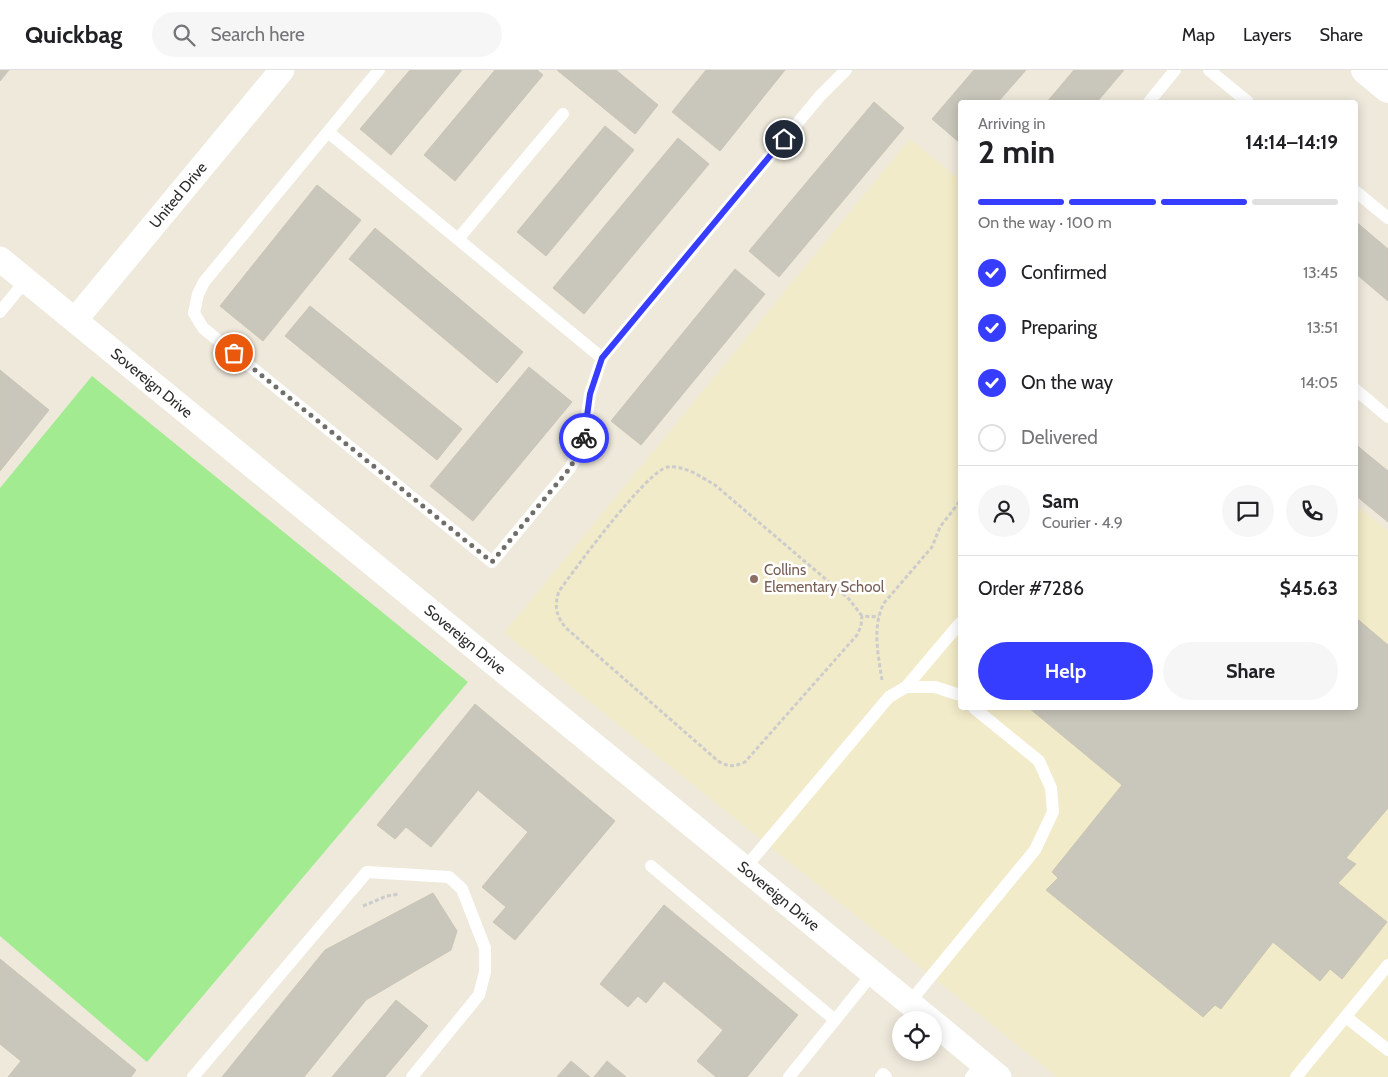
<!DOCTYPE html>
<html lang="en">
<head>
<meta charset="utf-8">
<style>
  :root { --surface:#fff; --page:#f6f6f6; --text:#202124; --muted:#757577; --line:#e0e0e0; --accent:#373dff }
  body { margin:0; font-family:Cabin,sans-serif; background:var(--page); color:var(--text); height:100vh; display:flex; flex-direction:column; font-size:19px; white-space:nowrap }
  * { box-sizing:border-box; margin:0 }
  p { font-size:16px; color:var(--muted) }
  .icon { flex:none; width:28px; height:28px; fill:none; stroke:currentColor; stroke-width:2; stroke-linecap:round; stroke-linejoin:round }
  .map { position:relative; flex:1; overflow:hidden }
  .drawer { position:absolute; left:958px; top:30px; width:400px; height:610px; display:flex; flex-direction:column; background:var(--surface); border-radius:5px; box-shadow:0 2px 12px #0003 }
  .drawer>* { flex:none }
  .fabs { position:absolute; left:892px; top:941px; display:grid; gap:10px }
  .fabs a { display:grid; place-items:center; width:50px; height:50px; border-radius:50%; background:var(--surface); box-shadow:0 2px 12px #0003; font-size:25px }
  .pin { position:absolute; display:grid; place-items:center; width:42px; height:42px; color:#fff; margin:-21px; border:2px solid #fff; border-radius:50%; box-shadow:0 1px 5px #0007 }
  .courier { position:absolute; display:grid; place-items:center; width:50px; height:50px; margin:-25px; border:4px solid #373dff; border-radius:50%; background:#fff; color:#222; box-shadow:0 1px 6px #0007 }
  .headline em { font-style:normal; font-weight:700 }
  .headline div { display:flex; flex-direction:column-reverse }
  .headline { display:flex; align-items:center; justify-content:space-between; height:85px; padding:0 20px }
  h1 { font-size:32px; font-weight:700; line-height:38px }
  .bar { display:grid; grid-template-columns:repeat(4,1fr); gap:8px 5px; align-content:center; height:60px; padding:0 20px }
  .bar i { height:6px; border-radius:4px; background:var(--line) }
  .bar .on { background:var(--accent) }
  .bar p { grid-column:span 4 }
  .line { display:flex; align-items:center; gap:12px; padding:0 20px; border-top:1px solid var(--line) }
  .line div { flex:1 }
  .round { display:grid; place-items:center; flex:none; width:52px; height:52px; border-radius:26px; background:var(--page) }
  ol { padding:0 20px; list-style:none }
  li { display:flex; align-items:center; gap:15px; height:55px }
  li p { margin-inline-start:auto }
  li .icon { padding:5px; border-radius:50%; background:var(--accent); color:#fff; stroke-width:4 }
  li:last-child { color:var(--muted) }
  li i { width:28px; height:28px; border:2px solid var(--line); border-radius:50% }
  .action { display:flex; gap:10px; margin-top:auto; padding:10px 20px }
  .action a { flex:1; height:58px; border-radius:30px; background:var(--accent); color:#fff; font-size:20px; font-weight:700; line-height:58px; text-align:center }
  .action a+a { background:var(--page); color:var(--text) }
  header { display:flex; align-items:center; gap:30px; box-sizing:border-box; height:70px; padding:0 25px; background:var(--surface); border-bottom:1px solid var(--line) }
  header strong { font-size:24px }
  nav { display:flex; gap:28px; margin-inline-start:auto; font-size:18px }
  .search { width:350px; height:45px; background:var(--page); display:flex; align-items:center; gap:12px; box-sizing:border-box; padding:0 18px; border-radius:28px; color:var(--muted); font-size:19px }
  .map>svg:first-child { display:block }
  .education { fill:#f2ebc9 }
  .green { fill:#a2eb91 }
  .building { fill:#c9c6bb; stroke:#cac5b4 }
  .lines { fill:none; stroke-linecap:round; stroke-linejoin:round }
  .path { stroke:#ccc; stroke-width:3; stroke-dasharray:4 2.5; stroke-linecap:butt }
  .service { stroke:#fff; stroke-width:12 }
  .minor { stroke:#fff; stroke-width:25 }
  .secondary { stroke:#fff; stroke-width:28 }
  .done { stroke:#6f6e69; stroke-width:5; stroke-dasharray:0 9 }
  .route { stroke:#373dff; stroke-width:6 }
  .education-dot { fill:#8d6e63; stroke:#fff; stroke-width:2 }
  .labels { text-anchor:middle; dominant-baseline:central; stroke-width:5; stroke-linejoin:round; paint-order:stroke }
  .street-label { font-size:15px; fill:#2b2b2b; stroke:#fff }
  .education-label { font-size:15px; fill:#785e54; stroke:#fff; text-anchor:start }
</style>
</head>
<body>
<header>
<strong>Quickbag</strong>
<div class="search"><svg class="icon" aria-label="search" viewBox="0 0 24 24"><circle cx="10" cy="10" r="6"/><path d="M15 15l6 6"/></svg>Search here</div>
<nav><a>Map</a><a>Layers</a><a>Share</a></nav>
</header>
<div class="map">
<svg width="1388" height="1007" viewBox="0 0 1388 1007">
  <rect width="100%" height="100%" fill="#eee9db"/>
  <polygon class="education" points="910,69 960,110 960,638 1355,638 1355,434 1388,461 1388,1007 1057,1007 504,563"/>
  <polygon class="green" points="92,306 468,612 147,992 0,866 0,418"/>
  <g class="building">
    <polygon points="0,0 9,0 0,11"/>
    <polygon points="410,0 462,0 391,85 360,59"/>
    <polygon points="495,0 537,0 543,5 455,111 424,85"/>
    <polygon points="557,0 616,0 658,35 635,64"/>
    <polygon points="706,0 785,0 720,81 672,42"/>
    <polygon points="974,0 1026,0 998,32 960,32 960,73 932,49"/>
    <polygon points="1074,0 1124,0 1097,32 1047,32"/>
    <polygon points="874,32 904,58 779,207 749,181"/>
    <polygon points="605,56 634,80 546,186 517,162"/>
    <polygon points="678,68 709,94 584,244 553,218"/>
    <polygon points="317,115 361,150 263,271 220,236"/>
    <polygon points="1355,151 1388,179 1388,231 1355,203"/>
    <polygon points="375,158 523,282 497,313 349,189"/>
    <polygon points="735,199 765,224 641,375 611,351"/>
    <polygon points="310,236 462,359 437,390 285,266"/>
    <polygon points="529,297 572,332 473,451 430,416"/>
    <polygon points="0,300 49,340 0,401"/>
    <polygon points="1355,374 1388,401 1388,452 1355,425"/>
    <polygon points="1355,547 1388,575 1388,738 1346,788 1356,794 1338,813 1387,852 1342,909 1330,899 1320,911 1273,872 1221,939 1215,935 1203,947 1046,820 1058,808 1052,802 1122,715 1029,638 1355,638"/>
    <polygon points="475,634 615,751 515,870 493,852 506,837 482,817 528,762 478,720 431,777 406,757 395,769 377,755"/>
    <polygon points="433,823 457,861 451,880 366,930 304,1007 222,1007 325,880"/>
    <polygon points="664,835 798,945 747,1007 716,1007 697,991 723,960 664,911 646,933 638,926 628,937 600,914"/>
    <polygon points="0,889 136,1000 131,1007 8,1007 21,991 0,974"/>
    <polygon points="396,930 428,956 385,1007 332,1007"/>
    <polygon points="571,991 590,1007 557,1007"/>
    <polygon points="607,991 626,1007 594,1007"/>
  </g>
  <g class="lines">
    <g class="path">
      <path d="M862,546L849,529L715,415C701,407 685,395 668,397C647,400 575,499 559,521C554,536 556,546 566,558L718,691C728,697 734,697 745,692L857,565L861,556L862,546L879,547"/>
      <path d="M882,610C878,585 872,556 884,533L932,477L940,457L960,431"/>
      <polyline points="363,836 387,826 399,824"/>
    </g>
    <g class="service">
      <polyline points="379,0 204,212 198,224 194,243 203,258 492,492 570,398 583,373 590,324 602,288 820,26 846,0"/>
      <polyline points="1209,0 1248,32"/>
      <polyline points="1149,32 1175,0"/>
      <polyline points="328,62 602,288"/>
      <polyline points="1355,121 1388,148"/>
      <polyline points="458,169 563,44"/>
      <polyline points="0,242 26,210"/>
      <polyline points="1355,319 1388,347"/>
      <polyline points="906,617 960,553"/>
      <polyline points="651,796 835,950"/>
      <polyline points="745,798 889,627 906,617 935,617 960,625"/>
      <polyline points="909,933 1035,780 1053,742 1051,718 1039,691 974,638"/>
      <polyline points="1346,947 1388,980"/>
      <polyline points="193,1007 367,802 449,807 462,819 485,878 485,902 479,925 412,1007"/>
      <polyline points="789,1007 873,903"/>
      <polyline points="881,1007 883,1004 886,1007"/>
      <polyline points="971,1007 982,993"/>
      <polyline points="1296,1007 1388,895"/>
    </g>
    <g class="minor">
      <path id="s1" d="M0,189L930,950"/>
      <path id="s2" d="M75,250L282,0"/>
      <polyline points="934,953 999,1007"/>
    </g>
    <polyline class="secondary" points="1365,0 1388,19"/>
  </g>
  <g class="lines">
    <polyline class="done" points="234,283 492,492 570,398 583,373 584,368"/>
    <polyline class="route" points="584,368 590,324 602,288 784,69"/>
  </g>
  <circle class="education-dot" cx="754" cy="509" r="5"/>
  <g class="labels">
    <g class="street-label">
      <text stroke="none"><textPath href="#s2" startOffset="162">United Drive</textPath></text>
      <text stroke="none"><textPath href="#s1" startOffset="196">Sovereign Drive</textPath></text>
      <text stroke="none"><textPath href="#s1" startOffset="601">Sovereign Drive</textPath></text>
      <text stroke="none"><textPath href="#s1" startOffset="1006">Sovereign Drive</textPath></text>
    </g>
    <g class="education-label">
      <text x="764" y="500">Collins<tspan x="764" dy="17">Elementary School</tspan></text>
    </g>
  </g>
</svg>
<div class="fabs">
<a><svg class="icon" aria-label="locate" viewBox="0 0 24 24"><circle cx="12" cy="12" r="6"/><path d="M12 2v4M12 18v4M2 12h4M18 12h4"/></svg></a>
</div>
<div class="pin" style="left:234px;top:283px;background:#ea580c"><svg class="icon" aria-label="bag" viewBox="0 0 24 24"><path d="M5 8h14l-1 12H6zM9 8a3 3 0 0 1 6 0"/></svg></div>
<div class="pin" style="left:784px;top:69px;background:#1f2937"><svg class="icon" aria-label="home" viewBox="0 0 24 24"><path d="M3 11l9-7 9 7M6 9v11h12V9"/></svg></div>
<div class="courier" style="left:584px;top:368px"><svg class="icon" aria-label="bike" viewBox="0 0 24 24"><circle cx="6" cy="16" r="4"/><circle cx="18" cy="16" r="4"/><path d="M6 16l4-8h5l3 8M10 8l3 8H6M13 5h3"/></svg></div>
<section class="drawer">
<div class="headline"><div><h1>2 min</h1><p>Arriving in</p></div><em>14:14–14:19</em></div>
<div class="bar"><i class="on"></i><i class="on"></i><i class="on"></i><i></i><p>On the way · 100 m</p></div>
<ol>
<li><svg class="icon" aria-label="check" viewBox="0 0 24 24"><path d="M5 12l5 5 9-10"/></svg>Confirmed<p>13:45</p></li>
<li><svg class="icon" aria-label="check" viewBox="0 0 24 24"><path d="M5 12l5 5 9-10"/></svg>Preparing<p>13:51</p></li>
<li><svg class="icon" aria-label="check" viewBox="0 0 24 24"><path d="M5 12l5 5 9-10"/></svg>On the way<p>14:05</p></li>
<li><i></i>Delivered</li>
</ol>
<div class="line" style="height:90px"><a class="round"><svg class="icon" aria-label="person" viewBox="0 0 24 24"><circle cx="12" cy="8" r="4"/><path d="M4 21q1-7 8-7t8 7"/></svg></a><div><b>Sam</b><p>Courier · 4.9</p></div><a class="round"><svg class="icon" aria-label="chat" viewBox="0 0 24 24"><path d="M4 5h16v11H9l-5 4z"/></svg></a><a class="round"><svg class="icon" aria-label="phone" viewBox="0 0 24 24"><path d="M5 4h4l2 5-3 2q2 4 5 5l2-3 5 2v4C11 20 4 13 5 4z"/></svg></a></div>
<div class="line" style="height:65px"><div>Order #7286</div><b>$45.63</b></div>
<div class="action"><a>Help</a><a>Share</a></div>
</section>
</div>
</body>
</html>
